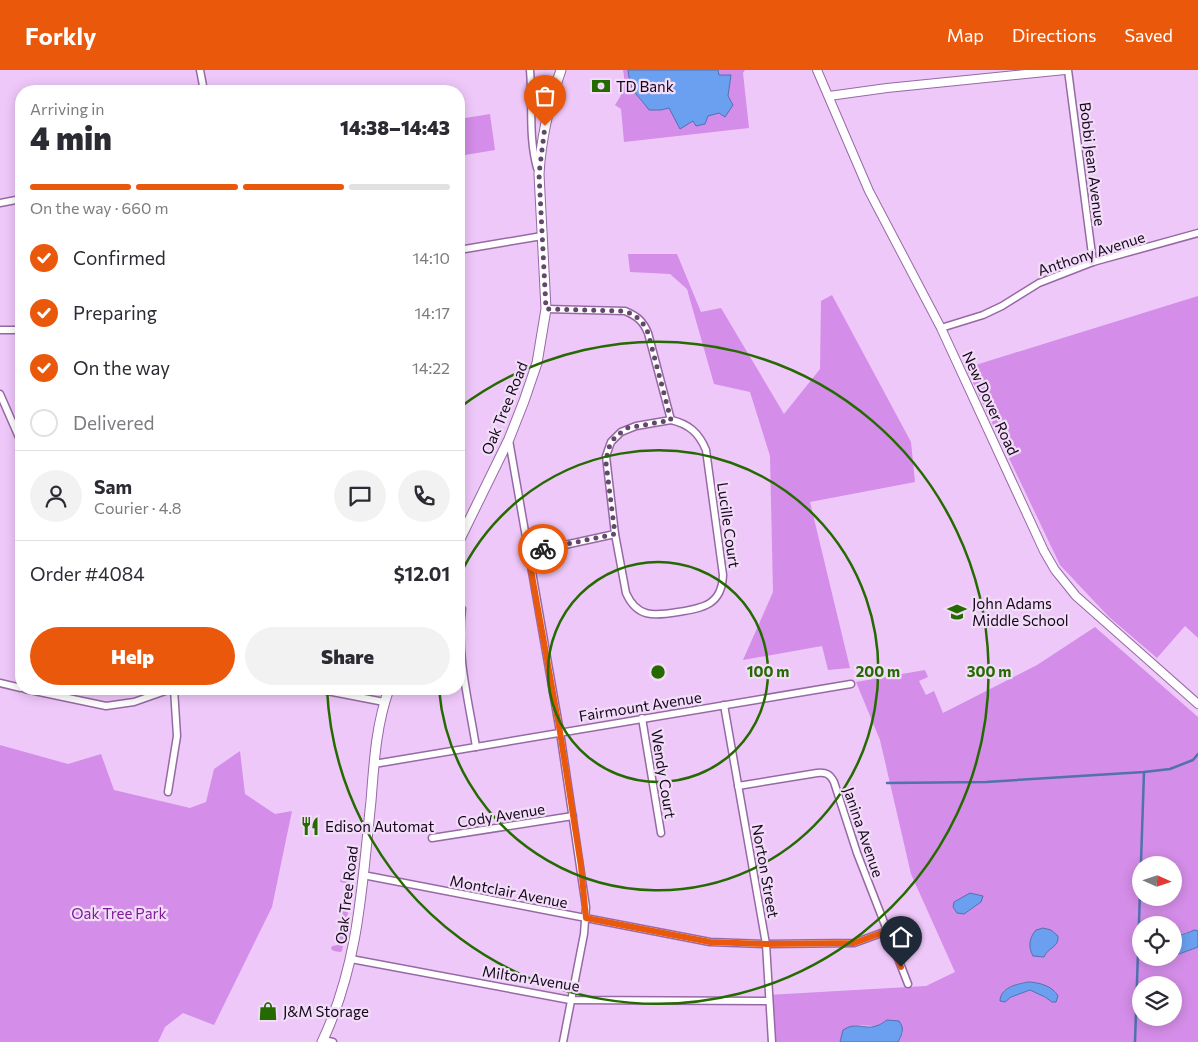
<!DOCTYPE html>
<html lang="en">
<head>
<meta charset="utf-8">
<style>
  :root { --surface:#fff; --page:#f2f2f3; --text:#2b2b33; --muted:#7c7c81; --line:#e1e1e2; --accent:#ea580c }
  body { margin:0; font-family:Commissioner,sans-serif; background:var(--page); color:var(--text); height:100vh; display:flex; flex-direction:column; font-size:19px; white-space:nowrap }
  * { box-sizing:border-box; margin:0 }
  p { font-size:16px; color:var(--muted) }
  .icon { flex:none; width:28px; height:28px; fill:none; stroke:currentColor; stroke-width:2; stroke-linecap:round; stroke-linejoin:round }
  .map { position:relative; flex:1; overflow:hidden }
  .side { position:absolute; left:15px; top:15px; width:450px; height:610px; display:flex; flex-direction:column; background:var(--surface); border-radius:20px; box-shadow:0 2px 12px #0003 }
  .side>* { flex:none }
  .needle { width:32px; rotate:93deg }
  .tools { position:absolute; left:1132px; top:786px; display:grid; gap:10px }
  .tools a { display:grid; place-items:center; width:50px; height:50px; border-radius:50%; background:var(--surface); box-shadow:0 2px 12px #0003; font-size:25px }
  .pin { position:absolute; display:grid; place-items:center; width:42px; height:42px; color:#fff; margin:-51px -21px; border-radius:50% 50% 50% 0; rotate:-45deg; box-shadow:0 0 5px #0007 }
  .pin .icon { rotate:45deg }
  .courier { position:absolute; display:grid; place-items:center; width:50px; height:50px; margin:-25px; border:4px solid #ea580c; border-radius:50%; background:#fff; color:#222; box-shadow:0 1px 6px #0007 }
  .overview em { font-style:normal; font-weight:800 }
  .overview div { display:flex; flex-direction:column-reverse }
  .overview { display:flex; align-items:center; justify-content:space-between; height:85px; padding:0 15px }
  h1 { font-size:32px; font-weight:800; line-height:38px }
  .bar { display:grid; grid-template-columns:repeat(4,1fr); gap:8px 5px; align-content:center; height:60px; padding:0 15px }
  .bar i { height:6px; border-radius:4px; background:var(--line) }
  .bar .active { background:var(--accent) }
  .bar p { grid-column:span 4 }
  .line { display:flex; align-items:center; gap:12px; padding:0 15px; border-top:1px solid var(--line) }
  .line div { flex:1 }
  .round { display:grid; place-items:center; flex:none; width:52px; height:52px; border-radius:26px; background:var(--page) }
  ol { padding:0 15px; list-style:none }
  li { display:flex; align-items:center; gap:15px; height:55px }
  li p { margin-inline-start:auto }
  li .icon { padding:5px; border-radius:50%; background:var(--accent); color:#fff; stroke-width:4 }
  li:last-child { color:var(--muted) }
  li i { width:28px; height:28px; border:2px solid var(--line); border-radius:50% }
  .button { display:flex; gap:10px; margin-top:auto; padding:10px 15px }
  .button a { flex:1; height:58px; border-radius:30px; background:var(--accent); color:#fff; font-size:20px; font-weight:800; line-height:58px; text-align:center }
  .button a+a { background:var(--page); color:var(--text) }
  header { display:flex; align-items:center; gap:30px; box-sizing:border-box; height:70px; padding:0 25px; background:var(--accent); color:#fff }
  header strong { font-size:24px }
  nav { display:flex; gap:28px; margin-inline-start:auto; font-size:18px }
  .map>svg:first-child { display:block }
  .green { fill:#d48de8; fill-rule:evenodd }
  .water { fill:#6b9fef; stroke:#5271af }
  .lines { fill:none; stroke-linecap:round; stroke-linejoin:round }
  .stream { stroke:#5271af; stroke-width:2.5 }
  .minor-casing { stroke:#9769a4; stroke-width:9 }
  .tertiary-casing { stroke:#9769a4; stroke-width:10 }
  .secondary-casing { stroke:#9769a4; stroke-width:11 }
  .minor { stroke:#fff; stroke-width:6 }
  .tertiary { stroke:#fff; stroke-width:8 }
  .secondary { stroke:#fff; stroke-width:9 }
  .done { stroke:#624969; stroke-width:5; stroke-dasharray:0 9 }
  .route { stroke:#ea580c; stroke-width:6 }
  .ring { fill:none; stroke:#256a01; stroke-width:2.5 }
  .labels { text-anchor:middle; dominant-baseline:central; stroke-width:4.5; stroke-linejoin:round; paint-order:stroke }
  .poi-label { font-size:15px; fill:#16051b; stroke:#f1ddf7; text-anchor:start }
  .street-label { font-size:15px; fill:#16051b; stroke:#f1ddf7 }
  .park-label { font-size:15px; fill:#7f1d97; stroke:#f1ddf7 }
  .centre { fill:#256a01; stroke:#f1ddf7; stroke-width:2.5 }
  .ring-label { font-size:15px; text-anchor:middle; font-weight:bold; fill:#256a01; stroke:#f1ddf7; stroke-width:4.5; stroke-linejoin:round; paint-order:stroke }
</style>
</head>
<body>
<header>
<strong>Forkly</strong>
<nav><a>Map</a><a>Directions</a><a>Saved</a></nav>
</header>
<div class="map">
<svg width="1198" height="972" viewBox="0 0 1198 972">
  <rect width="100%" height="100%" fill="#efc8fa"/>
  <g class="green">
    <path d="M623,0H745L743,3L749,58L624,72L621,39L615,35C623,24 626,13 623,0Z"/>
    <polygon points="490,44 495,80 459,86 459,49"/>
    <polygon points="628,184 677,184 701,242 721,238 784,344 820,299 821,231 832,225 911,372 915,412 810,432 850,598 828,600 822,576 743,590 773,522 770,386 750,322 714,314 687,219 670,204 630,202"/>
    <polygon points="1198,226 1198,568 1185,556 1157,588 1109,547 1060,495 966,298"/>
    <path d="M1095,557L1198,647V861C1192,860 1177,864 1174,869V855H1141V888H1174V883L1180,884L1198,877V972H898L903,962L888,950L876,956L854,955L840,970V972H768L767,925L926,916L955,902L911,804L880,670L856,612L925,600L928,607L919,611L926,625L934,621L943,643L1037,595ZM1141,795H1174V828H1141ZM1028,912H1036L1056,922L1052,932L1045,927L1030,920L1011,927L1003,921L1019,913ZM1141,915H1174V948H1141Z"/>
    <polygon points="0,675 68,694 101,684 114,720 190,738 206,732 214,699 240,681 245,724 275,744 292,741 272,837 214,955 183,943 165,957 158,972 0,972"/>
    <polygon points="341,808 351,810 346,860 342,881 340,882 334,881 331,879 332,876 338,875 345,813 340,812"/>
  </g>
  <g class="water">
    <path d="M628,0H718L719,5H731L728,26L733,35L725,47L719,43L708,46L705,54L696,56L693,51L680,59L669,38L661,40H649C636,22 631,24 628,0Z"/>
    <polygon points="970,823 983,826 981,832 964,844 957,843 953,837 954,832"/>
    <path d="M1043,858L1051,860L1058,866C1059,878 1048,877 1044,887L1033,886C1028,877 1029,868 1036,860Z"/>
    <path d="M1194,860L1198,861V877L1179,884L1174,883C1174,859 1176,869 1194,860Z"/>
    <path d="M1028,912C1038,912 1053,916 1058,926L1056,932H1052L1045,927L1030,920L1011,927L1005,932L1000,931C1000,918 1016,914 1028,912Z"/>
    <path d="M887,950L899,951C905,959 902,964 898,972H840L843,960C856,951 864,960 876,956C880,955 884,952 887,950Z"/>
  </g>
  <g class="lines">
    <g class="stream">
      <polyline points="887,713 986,712 1144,702 1170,699 1193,690 1198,684"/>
      <polyline points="1135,972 1144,702"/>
    </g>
    <g class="minor-casing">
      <g id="minor">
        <polyline points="200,0 204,21"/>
        <path d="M530,0C533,33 528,65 537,98"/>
        <polyline points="1068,0 1093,192"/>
        <polyline points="0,133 21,129"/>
        <polyline points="459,180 542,166"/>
        <path d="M546,239L625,241C637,246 643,251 648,263L671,350"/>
        <polyline points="941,258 983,245 1002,236 1039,213 1093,192 1198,163"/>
        <polyline points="0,260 21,260"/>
        <polyline points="0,324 21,372"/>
        <path d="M671,350C689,354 699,363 706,380L723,505C722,535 703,538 678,542C654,546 637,548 626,523L615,464L606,386L611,372L621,362L636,356Z"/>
        <polyline points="509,370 560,662 586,837 584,864 563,972"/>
        <polyline points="528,483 615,464"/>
        <path d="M462,539C456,585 469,632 476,677"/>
        <polyline points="0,613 21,618"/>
        <polyline points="25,619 106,636 134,632 171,619"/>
        <polyline points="317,619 384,632"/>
        <polyline points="724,635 766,874 772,972"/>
        <polyline points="642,648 661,763"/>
        <polyline points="374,694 851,614"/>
        <path d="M738,716L817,703C826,702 830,704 834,712L857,783L908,914"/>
        <polyline points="168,722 177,666 174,619"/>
        <polyline points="432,768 573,746"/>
        <polyline points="363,805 710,872 766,874 854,873 887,861"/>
        <polyline points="351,889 570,930 769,931"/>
        <polyline points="323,970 333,972"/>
      </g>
    </g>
    <g class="tertiary-casing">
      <g id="tertiary">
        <polyline points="817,0 869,121 941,258 1044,481 1055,500 1076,526 1198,634"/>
        <polyline points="829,26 887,18 1065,0"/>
      </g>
    </g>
    <g class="secondary-casing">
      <g id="secondary">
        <path d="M459,471L509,369L524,331L537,293L546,239L539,104C541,69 549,34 561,0"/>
        <path d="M322,972C359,894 362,815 371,731C374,693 376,655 389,619"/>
      </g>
    </g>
    <use href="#minor" class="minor"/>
    <use href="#tertiary" class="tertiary"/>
    <use href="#secondary" class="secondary"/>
  </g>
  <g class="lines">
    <path class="done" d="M543,479L615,464L606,393L608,379L615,367L627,358L671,350L648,263C643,251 637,246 625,241L546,239L539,104L545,56"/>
    <polyline class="route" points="543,479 528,483 560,662 581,796 586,848 710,872 766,874 854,873 887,861 901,897"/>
  </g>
  <g class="ring">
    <circle cx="658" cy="602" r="110"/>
    <path d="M459 507A220 220 0 1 1 439 619"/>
    <path d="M459 338A331 331 0 1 1 327 619"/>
  </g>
  <defs>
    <g id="bank-bare" transform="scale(1.5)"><path d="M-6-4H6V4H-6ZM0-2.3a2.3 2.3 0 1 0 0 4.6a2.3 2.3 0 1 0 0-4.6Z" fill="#256a01" stroke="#f1ddf7" stroke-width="2.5" paint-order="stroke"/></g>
    <g id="school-bare" transform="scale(1.5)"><path d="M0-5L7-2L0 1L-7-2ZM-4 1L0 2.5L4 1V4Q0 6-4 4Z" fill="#256a01" stroke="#f1ddf7" stroke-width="2.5" paint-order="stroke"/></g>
    <g id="restaurant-bare" transform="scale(1.5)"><path d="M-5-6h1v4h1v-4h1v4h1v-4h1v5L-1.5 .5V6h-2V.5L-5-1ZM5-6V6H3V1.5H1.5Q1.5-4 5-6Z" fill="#256a01" stroke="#f1ddf7" stroke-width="2.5" paint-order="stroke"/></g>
    <g id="shop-bare" transform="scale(1.5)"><path d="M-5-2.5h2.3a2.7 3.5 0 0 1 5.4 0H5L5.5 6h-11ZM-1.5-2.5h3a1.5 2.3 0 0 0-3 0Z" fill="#256a01" stroke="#f1ddf7" stroke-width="2.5" paint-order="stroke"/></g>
  </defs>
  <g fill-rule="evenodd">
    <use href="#bank-bare" x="601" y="16"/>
    <use href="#school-bare" x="957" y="542"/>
    <use href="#restaurant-bare" x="310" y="756"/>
    <use href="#shop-bare" x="268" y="941"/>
  </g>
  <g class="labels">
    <g class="poi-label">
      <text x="616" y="16">TD Bank</text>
      <text x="972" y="533">John Adams<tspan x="972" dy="17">Middle School</tspan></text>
      <text x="325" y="756">Edison Automat</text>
      <text x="283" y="941">J&amp;M Storage</text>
    </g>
    <g class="street-label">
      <text transform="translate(1093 94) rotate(83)">Bobbi Jean Avenue</text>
      <text transform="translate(1091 183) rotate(-18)">Anthony Avenue</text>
      <text transform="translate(991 333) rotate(65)">New Dover Road</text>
      <text transform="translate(504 338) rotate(-68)">Oak Tree Road</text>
      <text transform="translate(729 455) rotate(82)">Lucille Court</text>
      <text transform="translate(640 636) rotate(-9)">Fairmount Avenue</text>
      <text transform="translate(664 704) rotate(81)">Wendy Court</text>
      <text transform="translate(501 745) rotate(-9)">Cody Avenue</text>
      <text transform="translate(864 762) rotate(71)">Janina Avenue</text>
      <text transform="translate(766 801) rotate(80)">Norton Street</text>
      <text transform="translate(509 821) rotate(11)">Montclair Avenue</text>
      <text transform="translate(346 825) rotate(-83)">Oak Tree Road</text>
      <text transform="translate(531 908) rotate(9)">Milton Avenue</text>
    </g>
    <g class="park-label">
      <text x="119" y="843">Oak Tree Park</text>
    </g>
  </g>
  <circle cx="658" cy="602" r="8" class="centre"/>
  <g class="ring-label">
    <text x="768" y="607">100 m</text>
    <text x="878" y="607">200 m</text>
    <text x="989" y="607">300 m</text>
  </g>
</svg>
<div class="tools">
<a><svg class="needle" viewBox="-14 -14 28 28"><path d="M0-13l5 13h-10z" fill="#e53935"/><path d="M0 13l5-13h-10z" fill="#7c7c81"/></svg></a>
<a><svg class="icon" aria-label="locate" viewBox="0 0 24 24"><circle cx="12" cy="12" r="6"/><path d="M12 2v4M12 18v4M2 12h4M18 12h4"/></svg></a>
<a><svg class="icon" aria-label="layers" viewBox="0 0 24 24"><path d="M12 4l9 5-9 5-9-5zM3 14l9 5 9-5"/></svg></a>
</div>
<div class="pin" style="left:545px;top:56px;background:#ea580c"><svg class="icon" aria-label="bag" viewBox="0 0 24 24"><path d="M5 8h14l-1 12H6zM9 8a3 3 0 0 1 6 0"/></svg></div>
<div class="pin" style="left:901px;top:897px;background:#1f2937"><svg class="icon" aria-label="home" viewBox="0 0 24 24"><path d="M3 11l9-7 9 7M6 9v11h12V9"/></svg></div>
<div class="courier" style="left:543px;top:479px"><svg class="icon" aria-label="bike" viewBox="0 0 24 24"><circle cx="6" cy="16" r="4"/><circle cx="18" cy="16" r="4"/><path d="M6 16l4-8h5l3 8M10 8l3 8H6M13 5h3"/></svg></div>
<section class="side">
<div class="overview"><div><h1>4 min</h1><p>Arriving in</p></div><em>14:38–14:43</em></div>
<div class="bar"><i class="active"></i><i class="active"></i><i class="active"></i><i></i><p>On the way · 660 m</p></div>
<ol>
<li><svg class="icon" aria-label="check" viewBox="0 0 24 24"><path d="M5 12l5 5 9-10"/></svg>Confirmed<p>14:10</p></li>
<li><svg class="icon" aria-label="check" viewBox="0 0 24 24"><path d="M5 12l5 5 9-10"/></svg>Preparing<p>14:17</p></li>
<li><svg class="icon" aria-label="check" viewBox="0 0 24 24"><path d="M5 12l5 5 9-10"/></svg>On the way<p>14:22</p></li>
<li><i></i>Delivered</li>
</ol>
<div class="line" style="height:90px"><a class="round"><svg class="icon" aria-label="person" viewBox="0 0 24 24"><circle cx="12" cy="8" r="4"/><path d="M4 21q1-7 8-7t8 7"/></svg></a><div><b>Sam</b><p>Courier · 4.8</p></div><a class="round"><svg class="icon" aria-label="chat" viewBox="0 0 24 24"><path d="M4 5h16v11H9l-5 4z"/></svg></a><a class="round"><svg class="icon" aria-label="phone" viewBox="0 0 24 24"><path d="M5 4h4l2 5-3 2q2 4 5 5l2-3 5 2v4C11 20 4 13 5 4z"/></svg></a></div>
<div class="line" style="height:65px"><div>Order #4084</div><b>$12.01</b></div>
<div class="button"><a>Help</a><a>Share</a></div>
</section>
</div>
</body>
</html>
